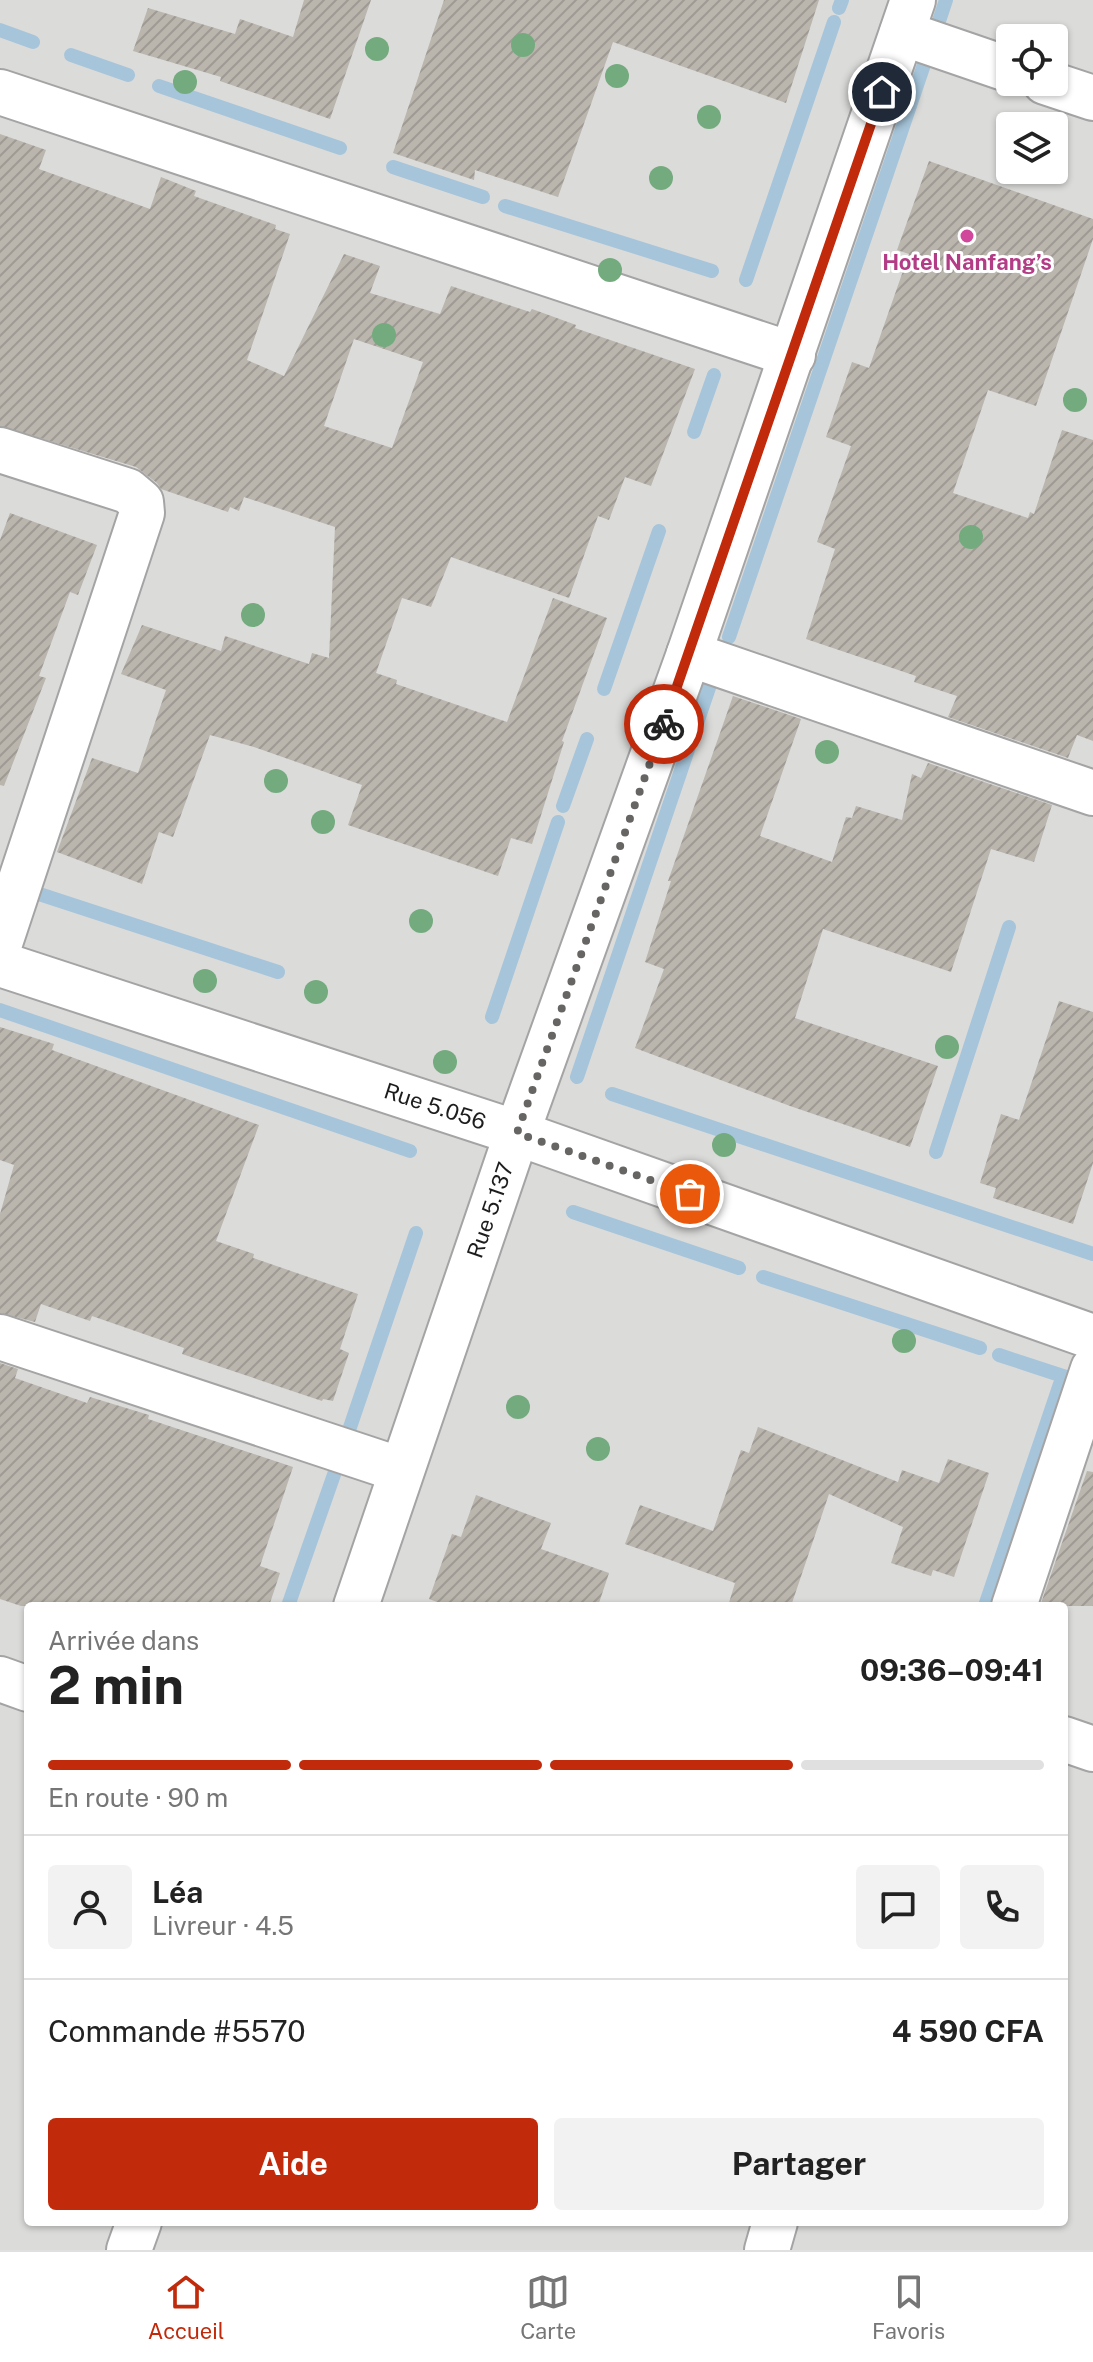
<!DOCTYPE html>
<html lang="fr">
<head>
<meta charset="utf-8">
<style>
  :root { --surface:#fff; --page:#f2f2f2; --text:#222; --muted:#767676; --line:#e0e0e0; --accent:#c12a0a }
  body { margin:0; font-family:"Public Sans",sans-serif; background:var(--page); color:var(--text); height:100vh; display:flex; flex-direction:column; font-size:30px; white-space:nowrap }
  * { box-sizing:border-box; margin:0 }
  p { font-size:26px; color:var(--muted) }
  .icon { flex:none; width:44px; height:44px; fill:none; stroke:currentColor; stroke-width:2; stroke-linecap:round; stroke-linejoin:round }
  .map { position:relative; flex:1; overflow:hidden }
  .drawer { position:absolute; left:24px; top:1602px; width:1044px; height:624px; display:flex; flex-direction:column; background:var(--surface); border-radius:8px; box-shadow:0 2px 6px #0004 }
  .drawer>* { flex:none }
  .fabs { position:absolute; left:996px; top:24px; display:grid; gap:16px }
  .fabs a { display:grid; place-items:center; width:72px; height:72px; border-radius:8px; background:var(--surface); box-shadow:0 2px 6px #0004; font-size:40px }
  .pin { position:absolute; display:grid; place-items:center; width:68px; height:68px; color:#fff; margin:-34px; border:4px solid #fff; border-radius:50%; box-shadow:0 2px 8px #0007 }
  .courier { position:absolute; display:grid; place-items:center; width:80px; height:80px; margin:-40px; border:6px solid #c12a0a; border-radius:50%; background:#fff; color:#222; box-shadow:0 2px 10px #0007 }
  .summary em { font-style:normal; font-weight:700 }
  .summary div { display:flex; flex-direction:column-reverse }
  .summary { display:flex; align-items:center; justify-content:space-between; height:136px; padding:0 24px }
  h1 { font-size:52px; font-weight:700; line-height:60px }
  .bar { display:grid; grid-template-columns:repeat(4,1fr); gap:12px 8px; align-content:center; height:96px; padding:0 24px }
  .bar i { height:10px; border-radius:6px; background:var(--line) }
  .bar .active { background:var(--accent) }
  .bar p { grid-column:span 4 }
  .line { display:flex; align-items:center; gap:20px; padding:0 24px; border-top:2px solid var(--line) }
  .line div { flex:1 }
  .round { display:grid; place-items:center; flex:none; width:84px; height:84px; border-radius:8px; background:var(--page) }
  .button { display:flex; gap:16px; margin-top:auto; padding:16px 24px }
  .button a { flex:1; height:92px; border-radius:8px; background:var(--accent); color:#fff; font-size:32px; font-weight:700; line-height:92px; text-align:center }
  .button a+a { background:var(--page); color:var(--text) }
  .tabs { display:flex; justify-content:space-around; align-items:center; height:112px; border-top:2px solid var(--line); background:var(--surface); font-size:22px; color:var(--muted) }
  .tabs a { display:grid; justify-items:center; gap:4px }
  .tabs .active { color:var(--accent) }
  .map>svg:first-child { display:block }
  .residential { fill:#dbdbda; fill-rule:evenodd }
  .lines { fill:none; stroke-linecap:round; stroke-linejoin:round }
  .stream { stroke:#a6c5da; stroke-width:14 }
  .building { fill:url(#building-hatch); fill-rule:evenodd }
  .street-casing { stroke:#a4a4a4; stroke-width:48 }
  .street { stroke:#fff; stroke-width:44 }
  .tree { fill:#74ab7e }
  .done { stroke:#666563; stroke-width:8; stroke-dasharray:0 14.4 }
  .route { stroke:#c12a0a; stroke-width:10 }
  .hotel-dot { fill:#d1479c; stroke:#fff; stroke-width:3 }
  .labels { text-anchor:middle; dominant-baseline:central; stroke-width:6; stroke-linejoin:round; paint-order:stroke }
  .hotel-label { font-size:22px; font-weight:bold; fill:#b23c85; stroke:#fff }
  .street-label { font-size:22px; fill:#1d1d1d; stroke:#fff }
</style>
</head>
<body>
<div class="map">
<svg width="1093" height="2250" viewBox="0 0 1093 2250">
  <defs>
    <pattern id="building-hatch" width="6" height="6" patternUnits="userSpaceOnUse" patternTransform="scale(2)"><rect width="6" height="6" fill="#bab5ad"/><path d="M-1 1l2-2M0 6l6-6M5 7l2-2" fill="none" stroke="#9f9b94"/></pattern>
  </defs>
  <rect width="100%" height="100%" fill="#eeece4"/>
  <path class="residential" d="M0,0H1093V2250H0ZM1010,38H1054V82H1010ZM1010,126H1054V170H1010ZM28,1606H1064V2222H28Z"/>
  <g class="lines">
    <g class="stream">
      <polyline points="839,8 842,0"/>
      <polyline points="939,21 946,0"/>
      <polyline points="0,30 33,42"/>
      <polyline points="71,55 128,75"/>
      <polyline points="159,86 340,148"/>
      <polyline points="393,167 483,197"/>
      <polyline points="505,206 712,271"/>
      <polyline points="746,280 834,22"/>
      <polyline points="694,432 714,375"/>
      <polyline points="729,637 930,47"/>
      <polyline points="604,689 659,531"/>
      <polyline points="563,806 587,739"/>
      <polyline points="30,891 278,972"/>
      <polyline points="0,1010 410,1151"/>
      <polyline points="492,1017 558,822"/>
      <polyline points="577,1077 716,667"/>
      <polyline points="612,1094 1093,1254"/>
      <polyline points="936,1152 1009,927"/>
      <polyline points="573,1212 739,1268"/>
      <polyline points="763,1277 980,1348"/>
      <polyline points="999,1355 1075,1380"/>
      <polyline points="345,1442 416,1233"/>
      <polyline points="288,1606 337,1466"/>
      <polyline points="985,1606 1060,1384"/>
    </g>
  </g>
  <g class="building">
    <polygon points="304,0 371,0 330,119 220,81 221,77 133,51 148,8 235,34 240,19 293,37"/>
    <polygon points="444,0 819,0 786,103 613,42 558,197 475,170 474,180 393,153"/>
    <path d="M0,134L46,150L39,169L150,209L161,177L196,191L194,196L276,225L275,229L290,234L247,360L284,376L344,254L380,266L370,293L440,314L451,286L530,312L532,309L576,325L575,328L695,369L651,486L625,477L609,520L598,516L569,598L451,557L431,607L402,598L376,673L397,680L396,684L507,722L553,598L607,618L562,741L564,742L532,844L511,838L498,876L348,825L362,785L254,747L210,735L173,837L159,832L142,884L57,852L92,758L138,773L166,690L121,674L142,625L221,651L225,636L309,664L312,653L329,658L335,527L244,497L239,511L230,507L228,512L161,489L157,483L136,467L0,426ZM354,339L423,362L392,448L324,426Z"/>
    <polygon points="929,161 1093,219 1093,239 1036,406 988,390 953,493 1028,518 1030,512 1034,514 1062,430 1093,440 1093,741 1077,735 1068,758 948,717 957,696 914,682 916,676 806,639 835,549 817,542 851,446 826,437 852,362 869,368 909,254 897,250"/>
    <polygon points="10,513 97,545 78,595 70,592 39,676 46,678 4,786 0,785 0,540"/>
    <polygon points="733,696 801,719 760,836 832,862 846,817 852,818 856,806 902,820 912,774 921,778 928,763 1052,805 1034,862 991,849 951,972 823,929 795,1018 938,1066 910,1147 790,1106 635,1048 664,969 645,962 671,881 668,881"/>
    <polygon points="1059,1001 1093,1012 1093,1163 1073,1224 993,1198 996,1188 980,1183 1001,1114 1019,1120"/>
    <polygon points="0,1027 54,1044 52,1050 259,1125 216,1241 254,1254 253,1258 358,1294 340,1349 349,1353 333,1401 323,1399 322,1401 182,1354 184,1348 92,1316 90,1321 41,1304 35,1322 0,1313 0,1214 14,1165 0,1160"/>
    <polygon points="0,1363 18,1369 15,1378 87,1403 90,1397 149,1415 148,1419 293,1467 260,1566 280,1573 269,1606 21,1606 0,1599"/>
    <polygon points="758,1427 898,1482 902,1470 939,1483 948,1459 989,1473 954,1577 933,1570 931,1576 891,1563 903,1527 829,1494 791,1606 728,1606 735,1583 625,1544 640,1505 713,1531 741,1450 749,1453"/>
    <polygon points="1087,1471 1093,1472 1093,1606 1040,1606"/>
    <polygon points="476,1495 551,1523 541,1549 609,1573 598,1606 448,1606 429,1599 452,1534 461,1537"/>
  </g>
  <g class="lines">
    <g class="street-casing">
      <g id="street">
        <polyline points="902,33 1010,70"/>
        <polyline points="1045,82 1093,98"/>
        <polyline points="0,92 793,355"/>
        <polyline points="0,450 128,491 141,502 142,513 0,943"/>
        <polyline points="689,654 1093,793"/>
        <polyline points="0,964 517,1133 1093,1337"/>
        <polyline points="0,1337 401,1470"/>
        <polyline points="356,1606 517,1133 689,654 913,0"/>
        <polyline points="1014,1606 1093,1369"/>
        <polyline points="0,1679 28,1689"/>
        <polyline points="1064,1739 1093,1749"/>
        <polyline points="129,2250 139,2222"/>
        <polyline points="767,2250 775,2222"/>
      </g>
    </g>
    <use href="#street" class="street"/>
  </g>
  <g class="tree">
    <circle cx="523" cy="45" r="12"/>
    <circle cx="377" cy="49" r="12"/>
    <circle cx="617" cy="76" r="12"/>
    <circle cx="185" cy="82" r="12"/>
    <circle cx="709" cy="117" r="12"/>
    <circle cx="661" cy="178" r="12"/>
    <circle cx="610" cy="270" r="12"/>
    <circle cx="384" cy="335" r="12"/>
    <circle cx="1075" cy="400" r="12"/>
    <circle cx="971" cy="537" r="12"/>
    <circle cx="253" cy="615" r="12"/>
    <circle cx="827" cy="752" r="12"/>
    <circle cx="276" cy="781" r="12"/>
    <circle cx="323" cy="822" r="12"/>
    <circle cx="421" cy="921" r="12"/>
    <circle cx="205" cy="981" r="12"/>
    <circle cx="316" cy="992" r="12"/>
    <circle cx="947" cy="1047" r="12"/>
    <circle cx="445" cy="1062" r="12"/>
    <circle cx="724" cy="1145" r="12"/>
    <circle cx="904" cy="1341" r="12"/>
    <circle cx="518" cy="1407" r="12"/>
    <circle cx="598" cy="1449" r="12"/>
  </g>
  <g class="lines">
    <polyline class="done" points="664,724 517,1133 690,1194"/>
    <polyline class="route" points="664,724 882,92"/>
  </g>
  <circle class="hotel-dot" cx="967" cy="236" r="8"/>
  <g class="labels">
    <g class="hotel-label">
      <text x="967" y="262">Hotel Nanfang’s</text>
    </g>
    <g class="street-label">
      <text transform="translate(435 1106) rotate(18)">Rue 5.056</text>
      <text transform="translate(490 1210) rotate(-71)">Rue 5.137</text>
    </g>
  </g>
</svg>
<div class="fabs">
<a><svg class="icon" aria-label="locate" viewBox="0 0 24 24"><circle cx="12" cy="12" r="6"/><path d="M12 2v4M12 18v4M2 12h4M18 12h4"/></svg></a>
<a><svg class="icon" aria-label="layers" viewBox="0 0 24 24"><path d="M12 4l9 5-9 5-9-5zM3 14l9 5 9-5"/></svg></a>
</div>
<div class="pin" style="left:690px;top:1194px;background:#ea580c"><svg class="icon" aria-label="bag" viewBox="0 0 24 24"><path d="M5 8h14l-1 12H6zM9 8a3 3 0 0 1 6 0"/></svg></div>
<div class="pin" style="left:882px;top:92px;background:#1f2937"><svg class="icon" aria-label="home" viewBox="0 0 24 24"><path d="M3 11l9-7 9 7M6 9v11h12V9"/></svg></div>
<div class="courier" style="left:664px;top:724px"><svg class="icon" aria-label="bike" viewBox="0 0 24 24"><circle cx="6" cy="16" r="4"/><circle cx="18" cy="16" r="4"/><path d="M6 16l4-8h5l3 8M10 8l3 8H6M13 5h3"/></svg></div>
<section class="drawer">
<div class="summary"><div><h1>2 min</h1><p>Arrivée dans</p></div><em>09:36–09:41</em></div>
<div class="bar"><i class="active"></i><i class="active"></i><i class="active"></i><i></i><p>En route · 90 m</p></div>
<div class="line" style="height:144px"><a class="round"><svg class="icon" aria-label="person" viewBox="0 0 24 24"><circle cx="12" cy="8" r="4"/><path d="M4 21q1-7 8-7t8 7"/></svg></a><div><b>Léa</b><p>Livreur · 4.5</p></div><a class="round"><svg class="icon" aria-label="chat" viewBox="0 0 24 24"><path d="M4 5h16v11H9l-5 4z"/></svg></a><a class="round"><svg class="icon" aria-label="phone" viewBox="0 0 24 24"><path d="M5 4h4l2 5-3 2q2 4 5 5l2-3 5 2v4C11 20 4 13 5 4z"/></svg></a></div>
<div class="line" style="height:104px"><div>Commande #5570</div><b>4 590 CFA</b></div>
<div class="button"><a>Aide</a><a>Partager</a></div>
</section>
</div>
<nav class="tabs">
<a class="active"><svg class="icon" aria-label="home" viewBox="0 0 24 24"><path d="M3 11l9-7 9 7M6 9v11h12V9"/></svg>Accueil</a>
<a><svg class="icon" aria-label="map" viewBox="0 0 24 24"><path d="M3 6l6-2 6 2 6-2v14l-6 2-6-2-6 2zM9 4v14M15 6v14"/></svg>Carte</a>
<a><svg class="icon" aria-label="saved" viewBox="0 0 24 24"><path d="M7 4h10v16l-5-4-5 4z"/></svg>Favoris</a>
</nav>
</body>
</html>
